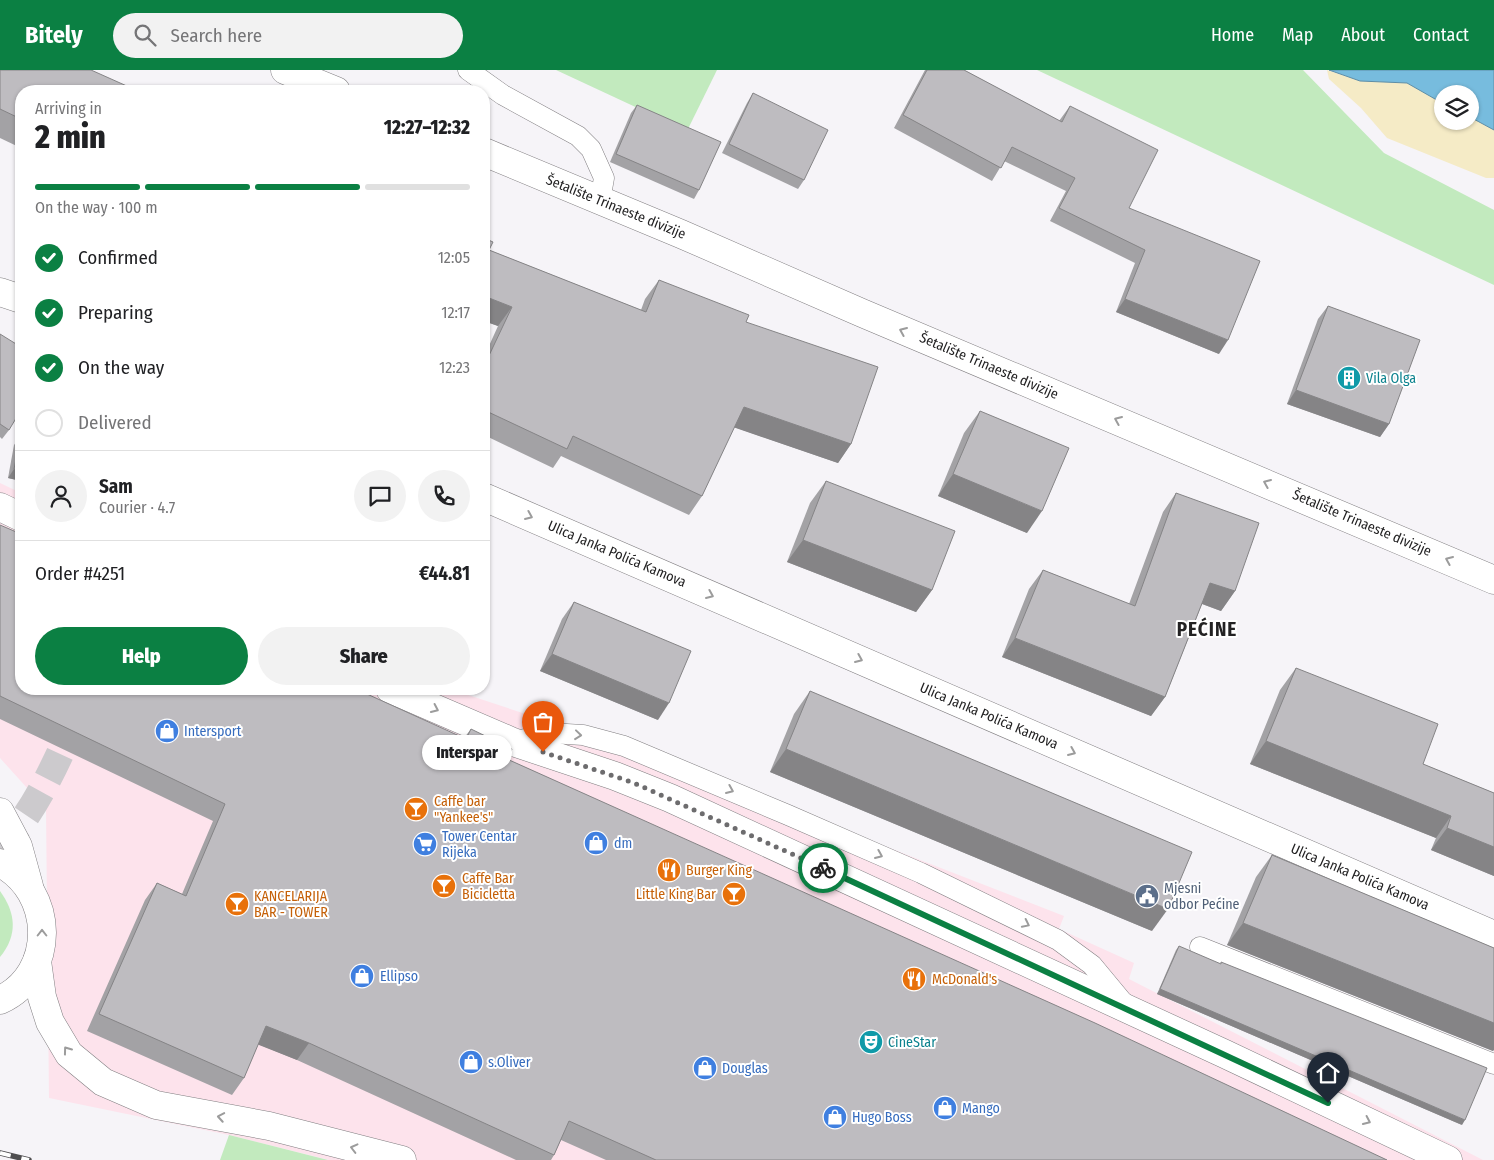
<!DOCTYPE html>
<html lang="en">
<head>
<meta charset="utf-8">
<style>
  :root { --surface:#fff; --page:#f2f2f2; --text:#202124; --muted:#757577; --line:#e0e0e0; --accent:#0b8043 }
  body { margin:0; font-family:"Fira Sans Condensed",sans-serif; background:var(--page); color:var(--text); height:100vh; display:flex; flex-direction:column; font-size:19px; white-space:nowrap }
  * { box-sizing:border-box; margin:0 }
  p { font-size:16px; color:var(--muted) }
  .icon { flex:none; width:28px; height:28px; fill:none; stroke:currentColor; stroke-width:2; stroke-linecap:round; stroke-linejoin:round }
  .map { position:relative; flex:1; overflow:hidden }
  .side { position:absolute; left:15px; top:15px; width:475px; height:610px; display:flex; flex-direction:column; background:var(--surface); border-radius:20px; box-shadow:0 1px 4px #0004 }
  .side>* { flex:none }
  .buttons { position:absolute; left:1434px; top:15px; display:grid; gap:10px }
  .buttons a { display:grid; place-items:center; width:45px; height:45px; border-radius:50%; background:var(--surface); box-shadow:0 1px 4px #0004; font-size:25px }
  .pin { position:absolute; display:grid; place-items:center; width:42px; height:42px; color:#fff; margin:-51px -21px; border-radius:50% 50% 50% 0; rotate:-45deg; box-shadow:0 0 5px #0007 }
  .pin .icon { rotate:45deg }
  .courier { position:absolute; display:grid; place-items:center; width:50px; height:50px; margin:-25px; border:4px solid #0b8043; border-radius:50%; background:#fff; color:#222; box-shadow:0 1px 6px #0007 }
  .bubble { position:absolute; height:35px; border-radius:18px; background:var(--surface); box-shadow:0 1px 4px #0004; font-size:16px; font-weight:800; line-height:35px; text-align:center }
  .head em { font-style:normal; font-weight:800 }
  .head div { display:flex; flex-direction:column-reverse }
  .head { display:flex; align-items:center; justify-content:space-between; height:85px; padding:0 20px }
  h1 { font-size:32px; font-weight:800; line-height:38px }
  .bar { display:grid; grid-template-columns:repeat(4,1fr); gap:8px 5px; align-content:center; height:60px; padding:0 20px }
  .bar i { height:6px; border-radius:4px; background:var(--line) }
  .bar .selected { background:var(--accent) }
  .bar p { grid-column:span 4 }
  .line { display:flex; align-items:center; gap:12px; padding:0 20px; border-top:1px solid var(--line) }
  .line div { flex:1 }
  .round { display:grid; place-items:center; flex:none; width:52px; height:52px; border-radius:26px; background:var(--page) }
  ol { padding:0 20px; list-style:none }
  li { display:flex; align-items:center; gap:15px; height:55px }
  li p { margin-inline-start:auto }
  li .icon { padding:5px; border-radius:50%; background:var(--accent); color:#fff; stroke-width:4 }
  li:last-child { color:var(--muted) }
  li i { width:28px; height:28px; border:2px solid var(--line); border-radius:50% }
  .primary-button { display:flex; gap:10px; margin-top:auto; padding:10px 20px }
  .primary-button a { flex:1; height:58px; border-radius:30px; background:var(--accent); color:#fff; font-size:20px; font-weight:800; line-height:58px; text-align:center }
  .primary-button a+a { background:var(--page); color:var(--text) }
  header { display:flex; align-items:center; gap:30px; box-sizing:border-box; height:70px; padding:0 25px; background:var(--accent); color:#fff }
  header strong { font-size:24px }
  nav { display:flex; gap:28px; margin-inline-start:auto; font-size:18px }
  .search { width:350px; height:45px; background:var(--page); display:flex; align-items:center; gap:12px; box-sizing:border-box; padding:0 18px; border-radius:28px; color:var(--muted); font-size:19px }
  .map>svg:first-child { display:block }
  .commercial { fill:#fde3ec }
  .green { fill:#c2eabe }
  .sand { fill:#f5ebc6 }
  .water { fill:#77bcde; stroke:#5e8ea6 }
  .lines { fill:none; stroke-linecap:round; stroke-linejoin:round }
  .highway-tunnel { stroke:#cccacd; stroke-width:28; stroke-dasharray:28 14; stroke-linecap:butt }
  .lane-casing { stroke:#807e81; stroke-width:21 }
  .street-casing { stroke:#807e81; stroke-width:29 }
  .secondary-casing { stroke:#807e81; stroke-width:29 }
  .primary-casing { stroke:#807e81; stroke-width:29 }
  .lane { stroke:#fff; stroke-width:20 }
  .street { stroke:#fff; stroke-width:28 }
  .secondary { stroke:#fff; stroke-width:28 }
  .primary { stroke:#fff; stroke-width:28 }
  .rail-casing { stroke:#4f4e50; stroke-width:5.5 }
  .rail { stroke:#fff; stroke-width:4; stroke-dasharray:11; stroke-linecap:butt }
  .wall { fill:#a3a2a5 }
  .shaded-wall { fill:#858486 }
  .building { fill:#bebcc0; stroke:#858486 }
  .oneway { stroke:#9c9c9c }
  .done { stroke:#6d6c6e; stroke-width:5; stroke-dasharray:0 9 }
  .route { stroke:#0b8043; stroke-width:6 }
  .labels { text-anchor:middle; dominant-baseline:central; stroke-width:4; stroke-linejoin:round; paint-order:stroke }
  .street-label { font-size:14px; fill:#232223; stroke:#fff }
  .culture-label { font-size:14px; fill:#0d838f; stroke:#fff; text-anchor:start }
  .shop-label { font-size:14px; fill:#366cbe; stroke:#fff; text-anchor:start }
  .food-label { font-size:14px; fill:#c56008; stroke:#fff; text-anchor:start }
  .service-label { font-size:14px; fill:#4e5e75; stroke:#fff; text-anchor:start }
  .district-label { font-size:19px; font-weight:bold; letter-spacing:1px; fill:#232223; stroke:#fff }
</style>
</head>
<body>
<header>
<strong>Bitely</strong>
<div class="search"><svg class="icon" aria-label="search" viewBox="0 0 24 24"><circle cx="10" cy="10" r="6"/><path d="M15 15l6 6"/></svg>Search here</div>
<nav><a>Home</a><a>Map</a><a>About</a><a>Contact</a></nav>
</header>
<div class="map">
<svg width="1494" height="1090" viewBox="0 0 1494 1090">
  <rect width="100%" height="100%" fill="#f6f4f8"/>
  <polygon class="commercial" points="0,413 21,423 21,619 450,619 550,652 614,666 748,723 1064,846 1059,859 1134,893 1129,909 1483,1090 329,1090 229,1065 49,1028 46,739 0,688"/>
  <g class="green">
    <polygon points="556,0 717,0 687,61"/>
    <polygon points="1037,0 1303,0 1384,83 1494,140 1494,215"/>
    <path d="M0,821C16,843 18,865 0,887Z"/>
    <polygon points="229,1065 328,1090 220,1090"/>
  </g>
  <polygon class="sand" points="1327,0 1360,11 1407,13 1442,33 1442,51 1470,51 1470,47 1494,60 1494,108 1486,108 1387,68 1361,38 1329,9"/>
  <polygon class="water" points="1329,0 1494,0 1494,60 1470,47 1470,24 1442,24 1442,33 1407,13 1360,11"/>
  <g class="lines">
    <path class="highway-tunnel" d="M0,778C41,737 65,671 89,619"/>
    <g class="lane-casing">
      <g id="lane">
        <polyline points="468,0 503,25 578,66 591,79 604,108 600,131"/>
        <polyline points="513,672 550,663 583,665 624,676 788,745 921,803 1058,870 1092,895 1126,936"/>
        <polyline points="1200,877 1494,994"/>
      </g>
    </g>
    <g class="street-casing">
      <g id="street">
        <polyline points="0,437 21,447"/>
        <polyline points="390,619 513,672 615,706 670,728 1225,984 1448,1090"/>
        <polyline points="37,891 42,927 50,952 69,984 103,1012 156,1035 269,1056 402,1090"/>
      </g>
    </g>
    <g class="secondary-casing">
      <g id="secondary">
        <polyline points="0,742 18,776 29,816"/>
        <path d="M0,793C55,821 57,904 0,930"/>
      </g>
    </g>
    <g class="primary-casing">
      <g id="primary">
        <polyline points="285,0 336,21"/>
        <polyline points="484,82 681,164 862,243 1494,510"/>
        <polyline points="0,222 21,229"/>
        <polyline points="484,427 1494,865"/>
      </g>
    </g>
    <use href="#lane" class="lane"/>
    <use href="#street" class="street"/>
    <use href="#secondary" class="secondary"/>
    <use href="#primary" class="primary"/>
    <g class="rail-casing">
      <polyline id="rail" points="0,1083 29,1090"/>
    </g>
    <use href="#rail" class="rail"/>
  </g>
  <g class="wall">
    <polygon points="0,0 21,21 21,78 0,68"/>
    <polygon points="925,0 964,0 1059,51 1070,36 1129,138 1219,284 1116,242 1135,193 1050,151 1066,121 1004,91 992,111 894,58"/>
    <polygon points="753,23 804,110 798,119 722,83 747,33"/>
    <polygon points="637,35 699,120 694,129 610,92 631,43"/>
    <polygon points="484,168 489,180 641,240 645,229 659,210 746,252 851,374 838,393 734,357 702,426 689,445 561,386 553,398 484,365 484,287 498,256 484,251"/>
    <polygon points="1328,236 1389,354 1380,367 1287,334 1318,249"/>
    <polygon points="0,264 9,360 2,369 0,367"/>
    <polygon points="980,341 1027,463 938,426 964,363"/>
    <polygon points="21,366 21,411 8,408 14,375"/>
    <polygon points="826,411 932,520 916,542 787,492 810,433"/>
    <polygon points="1176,423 1235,521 1221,541 1202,534 1165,627 1151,646 1002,587 1029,519 1043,500 1129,534 1163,442"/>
    <polygon points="0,455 21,619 464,668 471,659 507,689 1387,1090 606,1090 561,1070 554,1085 551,1090 516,1090 297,990 258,974 244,1008 232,1025 87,961 145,830 157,813 182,824 213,751 0,649"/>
    <polygon points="574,532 658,650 540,601 562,549"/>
    <polygon points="1296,598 1423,694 1494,723 1494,806 1431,780 1436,768 1250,694 1280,620"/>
    <polygon points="810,621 1152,861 770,702 794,644"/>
    <polygon points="1272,785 1494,878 1493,981 1227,875 1256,807"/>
    <polygon points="1179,876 1462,1055 1157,924 1176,880"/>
  </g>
  <g class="shaded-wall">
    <polygon points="484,226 512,237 498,256 484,251"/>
    <polygon points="1125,229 1228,270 1219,284 1116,242"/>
    <polygon points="1296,320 1389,354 1380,367 1287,334"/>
    <polygon points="744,337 851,374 838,393 730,356"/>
    <polygon points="14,399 21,400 21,411 8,408"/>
    <polygon points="953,404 1042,441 1027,463 938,426"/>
    <polygon points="803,470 932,520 916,542 787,492"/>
    <polygon points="1210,513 1235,521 1221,541 1197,532"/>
    <polygon points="1015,568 1165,627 1151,646 1002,587"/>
    <polygon points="552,584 669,633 658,650 540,601"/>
    <polygon points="1266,671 1451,746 1436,768 1250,694"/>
    <polygon points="786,679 1168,839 1152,861 770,702"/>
    <polygon points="1447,758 1494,777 1494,806 1431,780"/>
    <polygon points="1243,853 1494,953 1494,980 1493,981 1227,875"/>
    <polygon points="1160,919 1465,1050 1462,1055 1157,924"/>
    <polygon points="266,956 309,973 297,990 254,973"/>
  </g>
  <g class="building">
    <polygon points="0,0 91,0 138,21 21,21 21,49 0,39"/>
    <polygon points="927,0 964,0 1062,52 1070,36 1158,80 1129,138 1260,191 1228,270 1125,229 1145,180 1059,138 1075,108 1012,77 1001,98 903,45"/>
    <polygon points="753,23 828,60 804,110 729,74"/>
    <polygon points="637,35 721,72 699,120 616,84"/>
    <polygon points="484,168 493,172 489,180 646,242 659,210 749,245 746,252 878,297 851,374 744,337 702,426 573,366 567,379 484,340 484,296 512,237 484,226"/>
    <polygon points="1328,236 1420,270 1389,354 1296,320"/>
    <polygon points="0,264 21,277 21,340 9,360 0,354"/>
    <polygon points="980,341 1069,378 1042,441 953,404"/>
    <polygon points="21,366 21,400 14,399"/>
    <polygon points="826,411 955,461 932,520 803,470"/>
    <polygon points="1176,423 1259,453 1235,521 1210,513 1165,627 1015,568 1043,500 1135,536"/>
    <polygon points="0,455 21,464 21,619 356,619 466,669 471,659 512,679 507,689 1095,953 1387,1090 656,1090 569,1051 554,1085 309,973 266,956 244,1008 99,944 157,813 186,826 225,734 0,626"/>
    <polygon points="574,532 691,581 669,633 552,584"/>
    <polygon points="1296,598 1438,654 1423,694 1494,723 1494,777 1447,758 1451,746 1266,671"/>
    <polygon points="810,621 1192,782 1168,839 786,679"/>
    <polygon points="1272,785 1494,878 1494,953 1243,853"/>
    <polygon points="1179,876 1221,894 1221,892 1487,998 1465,1050 1160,919"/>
  </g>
  <defs><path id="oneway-chevron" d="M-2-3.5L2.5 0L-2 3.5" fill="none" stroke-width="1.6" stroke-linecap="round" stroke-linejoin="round" transform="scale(1.25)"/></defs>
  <g class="oneway">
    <use href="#oneway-chevron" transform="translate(903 261) rotate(-157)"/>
    <use href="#oneway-chevron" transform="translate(1118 350) rotate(-157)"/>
    <use href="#oneway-chevron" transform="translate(1267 413) rotate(-157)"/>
    <use href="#oneway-chevron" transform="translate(529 446) rotate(23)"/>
    <use href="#oneway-chevron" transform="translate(1449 490) rotate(-157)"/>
    <use href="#oneway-chevron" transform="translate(710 525) rotate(23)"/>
    <use href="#oneway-chevron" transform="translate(859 589) rotate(23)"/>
    <use href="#oneway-chevron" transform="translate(435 639) rotate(25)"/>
    <use href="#oneway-chevron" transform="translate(578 665) rotate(6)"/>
    <use href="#oneway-chevron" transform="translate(1072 682) rotate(23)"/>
    <use href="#oneway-chevron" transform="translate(730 720) rotate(23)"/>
    <use href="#oneway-chevron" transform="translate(879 785) rotate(23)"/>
    <use href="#oneway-chevron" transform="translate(1026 854) rotate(26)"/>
    <use href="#oneway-chevron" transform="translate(42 863) rotate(-90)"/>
    <use href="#oneway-chevron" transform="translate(67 980) rotate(-126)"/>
    <use href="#oneway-chevron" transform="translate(221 1047) rotate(-170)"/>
    <use href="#oneway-chevron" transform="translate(1367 1051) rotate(25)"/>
    <use href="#oneway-chevron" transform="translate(354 1078) rotate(-166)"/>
  </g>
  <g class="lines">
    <polyline class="done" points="543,682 634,713 823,798"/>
    <polyline class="route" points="823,798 1328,1033"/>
  </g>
  <defs>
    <g id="building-disc" transform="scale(1.25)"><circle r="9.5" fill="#0f9aa8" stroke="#fff"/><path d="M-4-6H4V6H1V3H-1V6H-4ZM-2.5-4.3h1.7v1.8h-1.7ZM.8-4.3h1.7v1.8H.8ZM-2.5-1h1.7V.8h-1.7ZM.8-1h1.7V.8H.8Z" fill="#fff"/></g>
    <g id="shop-disc" transform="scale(1.25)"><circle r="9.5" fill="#3f7fe0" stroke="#fff"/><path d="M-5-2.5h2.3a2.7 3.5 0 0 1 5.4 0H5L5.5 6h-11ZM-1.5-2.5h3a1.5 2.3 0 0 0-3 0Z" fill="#fff"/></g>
    <g id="bar-disc" transform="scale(1.25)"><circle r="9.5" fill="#e8710a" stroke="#fff"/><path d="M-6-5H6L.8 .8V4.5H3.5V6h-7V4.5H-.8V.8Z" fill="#fff"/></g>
    <g id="supermarket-disc" transform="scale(1.25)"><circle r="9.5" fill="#3f7fe0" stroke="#fff"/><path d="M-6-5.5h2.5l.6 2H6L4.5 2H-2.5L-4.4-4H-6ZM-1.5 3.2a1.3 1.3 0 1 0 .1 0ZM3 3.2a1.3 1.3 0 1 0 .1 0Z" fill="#fff"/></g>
    <g id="restaurant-disc" transform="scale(1.25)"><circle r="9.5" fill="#e8710a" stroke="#fff"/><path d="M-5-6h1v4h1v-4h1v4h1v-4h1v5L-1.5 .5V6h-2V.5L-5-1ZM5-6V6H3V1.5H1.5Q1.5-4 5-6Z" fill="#fff"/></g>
    <g id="civic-disc" transform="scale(1.25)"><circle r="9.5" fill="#5c6f8a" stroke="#fff"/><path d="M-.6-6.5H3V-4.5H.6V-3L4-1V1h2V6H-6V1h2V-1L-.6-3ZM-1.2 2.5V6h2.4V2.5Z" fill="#fff"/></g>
    <g id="theatre-disc" transform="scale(1.25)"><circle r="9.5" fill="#0f9aa8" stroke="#fff"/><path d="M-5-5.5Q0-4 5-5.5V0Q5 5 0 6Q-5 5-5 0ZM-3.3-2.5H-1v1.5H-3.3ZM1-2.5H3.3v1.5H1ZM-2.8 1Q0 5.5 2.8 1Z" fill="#fff"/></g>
  </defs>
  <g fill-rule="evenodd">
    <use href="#building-disc" x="1349" y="308"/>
    <use href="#shop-disc" x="167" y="661"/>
    <use href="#bar-disc" x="416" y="739"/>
    <use href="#shop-disc" x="596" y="773"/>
    <use href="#supermarket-disc" x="425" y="774"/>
    <use href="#restaurant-disc" x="669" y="800"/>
    <use href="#bar-disc" x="444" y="816"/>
    <use href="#bar-disc" x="734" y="824"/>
    <use href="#civic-disc" x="1147" y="826"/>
    <use href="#bar-disc" x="237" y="834"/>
    <use href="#shop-disc" x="362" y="906"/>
    <use href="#restaurant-disc" x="914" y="909"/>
    <use href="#theatre-disc" x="871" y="972"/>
    <use href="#shop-disc" x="471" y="992"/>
    <use href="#shop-disc" x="705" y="998"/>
    <use href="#shop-disc" x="945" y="1038"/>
    <use href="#shop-disc" x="835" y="1047"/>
  </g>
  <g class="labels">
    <g class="street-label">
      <text transform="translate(616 137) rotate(22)">Šetalište Trinaeste divizije</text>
      <text transform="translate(989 296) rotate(23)">Šetalište Trinaeste divizije</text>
      <text transform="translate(1362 453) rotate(23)">Šetalište Trinaeste divizije</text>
      <text transform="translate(617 484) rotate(23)">Ulica Janka Polića Kamova</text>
      <text transform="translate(989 646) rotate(23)">Ulica Janka Polića Kamova</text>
      <text transform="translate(1360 807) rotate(23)">Ulica Janka Polića Kamova</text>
    </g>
    <g class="culture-label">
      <text x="1366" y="308">Vila Olga</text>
      <text x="888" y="972">CineStar</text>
    </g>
    <g class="shop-label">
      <text x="184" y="661">Intersport</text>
      <text x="442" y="766">Tower Centar<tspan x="442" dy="16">Rijeka</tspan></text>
      <text x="614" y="773">dm</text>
      <text x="380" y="906">Ellipso</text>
      <text x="488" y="992">s.Oliver</text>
      <text x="722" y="998">Douglas</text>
      <text x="962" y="1038">Mango</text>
      <text x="852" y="1047">Hugo Boss</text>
    </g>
    <g class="food-label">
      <text x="434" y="731">Caffe bar<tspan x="434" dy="16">"Yankee's"</tspan></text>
      <text x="686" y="800">Burger King</text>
      <text x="462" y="808">Caffe Bar<tspan x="462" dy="16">Bicicletta</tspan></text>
      <text x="716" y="824" text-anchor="end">Little King Bar</text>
      <text x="254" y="826">KANCELARIJA<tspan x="254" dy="16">BAR - TOWER</tspan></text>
      <text x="932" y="909">McDonald's</text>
    </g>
    <g class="service-label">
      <text x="1164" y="818">Mjesni<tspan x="1164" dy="16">odbor Pećine</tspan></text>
    </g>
    <g class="district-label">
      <text x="1207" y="559">PEĆINE</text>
    </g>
  </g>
</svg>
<div class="buttons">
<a><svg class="icon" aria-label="layers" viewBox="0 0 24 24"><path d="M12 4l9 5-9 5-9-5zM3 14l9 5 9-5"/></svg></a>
</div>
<div class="pin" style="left:543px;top:682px;background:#ea580c"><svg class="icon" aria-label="bag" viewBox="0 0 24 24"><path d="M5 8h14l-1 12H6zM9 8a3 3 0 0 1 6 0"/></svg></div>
<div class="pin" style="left:1328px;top:1033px;background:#1f2937"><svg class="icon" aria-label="home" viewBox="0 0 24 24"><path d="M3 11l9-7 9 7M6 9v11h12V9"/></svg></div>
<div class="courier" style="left:823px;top:798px"><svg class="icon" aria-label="bike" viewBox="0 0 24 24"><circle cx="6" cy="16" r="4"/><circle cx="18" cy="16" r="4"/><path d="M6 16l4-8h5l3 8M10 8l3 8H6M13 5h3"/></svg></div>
<div class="bubble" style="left:422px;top:665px;width:90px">Interspar</div>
<section class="side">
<div class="head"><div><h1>2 min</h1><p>Arriving in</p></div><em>12:27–12:32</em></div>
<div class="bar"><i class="selected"></i><i class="selected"></i><i class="selected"></i><i></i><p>On the way · 100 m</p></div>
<ol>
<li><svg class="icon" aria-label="check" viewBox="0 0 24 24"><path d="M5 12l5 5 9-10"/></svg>Confirmed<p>12:05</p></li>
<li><svg class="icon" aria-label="check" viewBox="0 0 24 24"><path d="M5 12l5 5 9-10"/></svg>Preparing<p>12:17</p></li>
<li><svg class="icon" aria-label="check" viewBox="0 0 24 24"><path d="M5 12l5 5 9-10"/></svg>On the way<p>12:23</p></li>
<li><i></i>Delivered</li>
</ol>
<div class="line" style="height:90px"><a class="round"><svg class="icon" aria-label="person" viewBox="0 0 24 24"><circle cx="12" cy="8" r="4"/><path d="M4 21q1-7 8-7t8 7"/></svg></a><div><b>Sam</b><p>Courier · 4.7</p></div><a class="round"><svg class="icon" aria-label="chat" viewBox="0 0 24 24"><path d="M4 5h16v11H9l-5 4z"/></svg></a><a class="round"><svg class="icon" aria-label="phone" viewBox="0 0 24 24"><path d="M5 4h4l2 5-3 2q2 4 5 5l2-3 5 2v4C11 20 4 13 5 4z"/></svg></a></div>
<div class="line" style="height:65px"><div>Order #4251</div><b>€44.81</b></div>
<div class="primary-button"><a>Help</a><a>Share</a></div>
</section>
</div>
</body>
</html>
